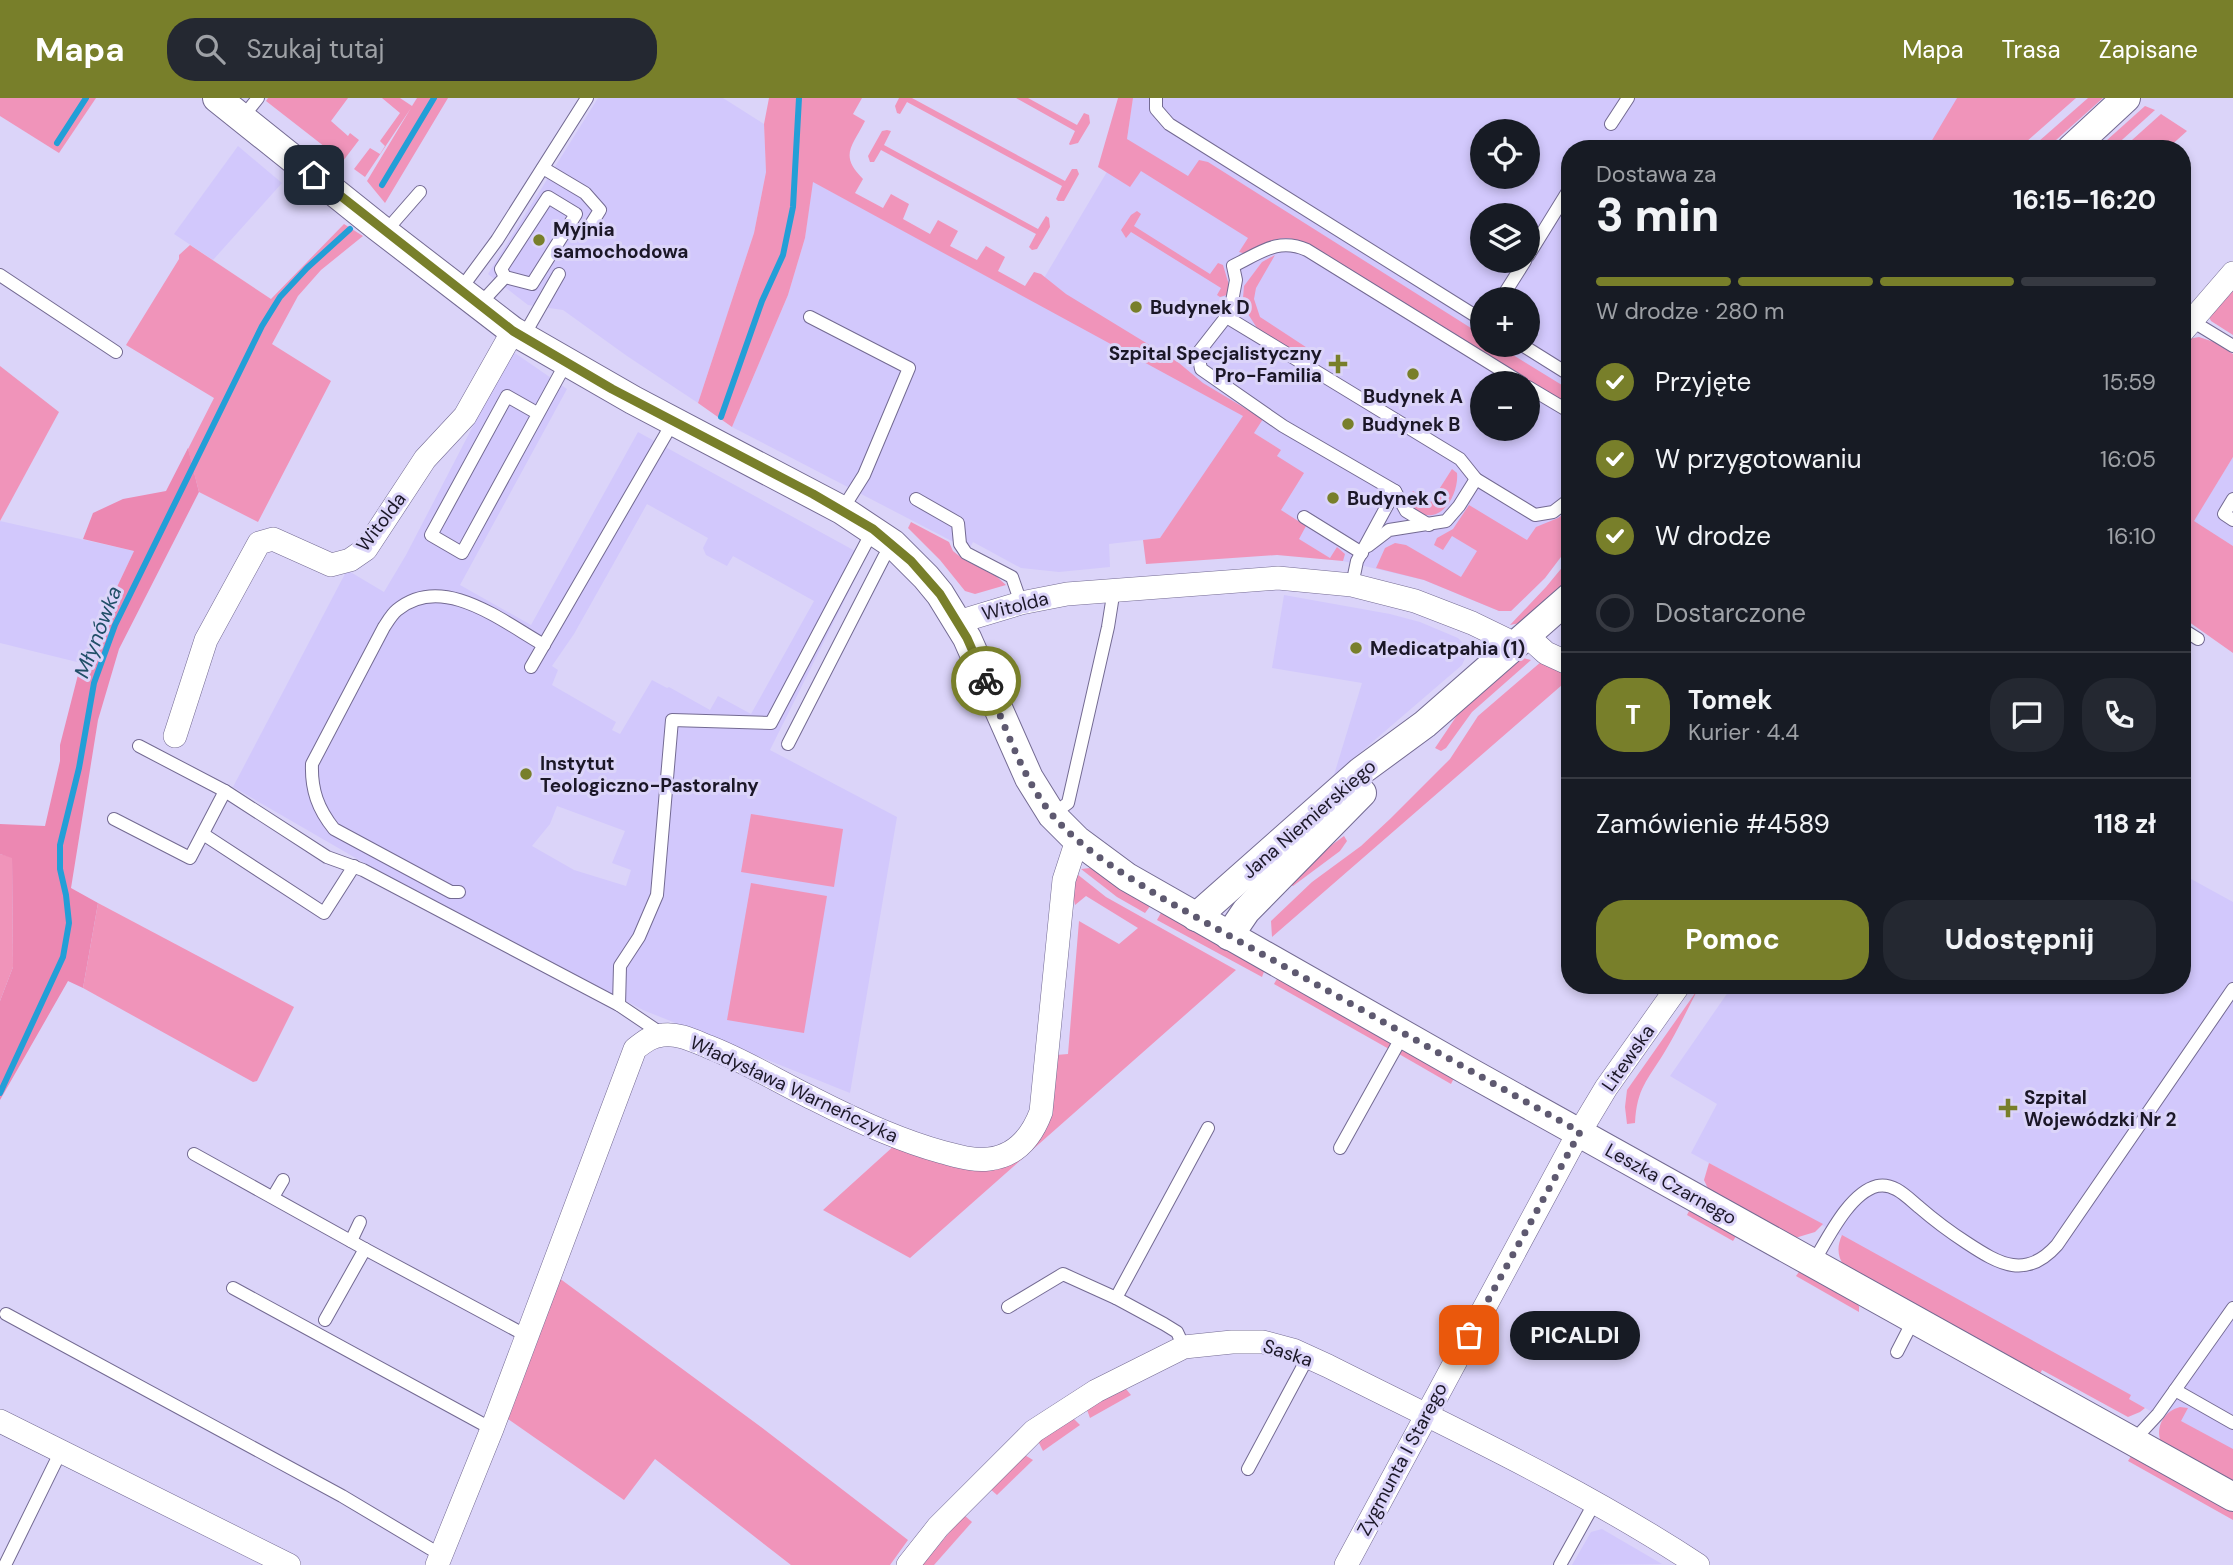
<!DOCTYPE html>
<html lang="pl">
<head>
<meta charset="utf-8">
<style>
  :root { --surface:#171b24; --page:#242831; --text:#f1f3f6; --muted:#9ea1a6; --line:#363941; --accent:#787f2a }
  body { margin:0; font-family:"DM Sans",sans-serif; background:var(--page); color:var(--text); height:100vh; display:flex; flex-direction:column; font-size:26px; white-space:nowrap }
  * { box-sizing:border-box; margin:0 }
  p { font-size:23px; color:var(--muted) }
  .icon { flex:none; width:38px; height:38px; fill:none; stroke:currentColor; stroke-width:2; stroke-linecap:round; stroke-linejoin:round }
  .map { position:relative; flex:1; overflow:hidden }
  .side { position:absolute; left:1561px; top:42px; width:630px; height:854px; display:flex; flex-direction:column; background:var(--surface); border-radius:28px; box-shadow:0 4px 10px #0003 }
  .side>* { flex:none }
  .tools { position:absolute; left:1470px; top:21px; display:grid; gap:14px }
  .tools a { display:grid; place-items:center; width:70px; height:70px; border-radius:50%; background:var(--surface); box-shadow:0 4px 10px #0003; font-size:35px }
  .pin { position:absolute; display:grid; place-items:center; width:60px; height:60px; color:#fff; margin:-30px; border-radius:14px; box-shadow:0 4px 10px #0006 }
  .courier { position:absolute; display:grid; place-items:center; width:70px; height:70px; margin:-35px; border:5px solid #787f2a; border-radius:50%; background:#fff; color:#222; box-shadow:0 2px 9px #0007 }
  .bubble { position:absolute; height:49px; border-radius:24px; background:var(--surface); box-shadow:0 4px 10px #0003; font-size:23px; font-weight:800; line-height:49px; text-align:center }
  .overview em { font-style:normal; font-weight:800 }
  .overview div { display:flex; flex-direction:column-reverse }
  .overview { display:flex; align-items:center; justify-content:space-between; height:119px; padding:0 35px }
  h1 { font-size:46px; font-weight:800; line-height:52px }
  .bar { display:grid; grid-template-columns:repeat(4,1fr); gap:10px 7px; align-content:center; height:84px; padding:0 35px }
  .bar i { height:9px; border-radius:5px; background:var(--line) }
  .bar .active { background:var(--accent) }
  .bar p { grid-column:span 4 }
  .line { display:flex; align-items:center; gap:18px; padding:0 35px; border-top:2px solid var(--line) }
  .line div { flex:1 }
  .round { display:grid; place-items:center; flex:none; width:74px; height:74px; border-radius:28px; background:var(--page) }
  ol { padding:0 35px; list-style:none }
  li { display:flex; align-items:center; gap:21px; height:77px }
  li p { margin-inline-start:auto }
  li .icon { padding:7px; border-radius:50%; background:var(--accent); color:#fff; stroke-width:4 }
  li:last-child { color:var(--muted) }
  li i { width:38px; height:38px; border:4px solid var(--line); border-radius:50% }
  .cta { display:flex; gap:14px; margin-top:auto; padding:14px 35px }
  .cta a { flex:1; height:80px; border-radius:28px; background:var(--accent); color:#fff; font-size:28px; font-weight:800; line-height:80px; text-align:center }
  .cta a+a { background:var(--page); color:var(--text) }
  header { display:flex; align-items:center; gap:42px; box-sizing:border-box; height:98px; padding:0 35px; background:var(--accent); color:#fff }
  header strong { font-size:33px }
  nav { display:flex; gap:38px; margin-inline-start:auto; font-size:24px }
  .search { width:490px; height:63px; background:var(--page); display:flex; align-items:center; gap:18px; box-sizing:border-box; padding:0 24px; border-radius:28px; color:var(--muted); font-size:26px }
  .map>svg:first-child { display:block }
  .built { fill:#d2c8fc; fill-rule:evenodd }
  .green { fill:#f094ba }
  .forest { fill:#ec88b2 }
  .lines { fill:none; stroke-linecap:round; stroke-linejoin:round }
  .stream { stroke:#239fd7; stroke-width:6 }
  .service-casing { stroke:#736a92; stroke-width:14 }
  .minor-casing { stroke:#736a92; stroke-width:24 }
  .tertiary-casing { stroke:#736a92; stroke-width:30 }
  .service { stroke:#fff; stroke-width:12 }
  .minor { stroke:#fff; stroke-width:23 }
  .tertiary { stroke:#fff; stroke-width:28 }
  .done { stroke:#5e5970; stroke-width:7; stroke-dasharray:0 12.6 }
  .route { stroke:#787f2a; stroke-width:9 }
  .poi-dot { fill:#787f2a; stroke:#dbd4f9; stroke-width:2.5 }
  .labels { text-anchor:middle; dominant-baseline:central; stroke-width:6; stroke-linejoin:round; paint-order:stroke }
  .poi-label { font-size:19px; font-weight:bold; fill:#1b1727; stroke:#dbd4f9; text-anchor:start }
  .street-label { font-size:19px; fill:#1b1727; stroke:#dbd4f9 }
  .water-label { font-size:21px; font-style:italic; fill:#214f67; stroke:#dbd4f9 }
</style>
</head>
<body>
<header>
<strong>Mapa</strong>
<div class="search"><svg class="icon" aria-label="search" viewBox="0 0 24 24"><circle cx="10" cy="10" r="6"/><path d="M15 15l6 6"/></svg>Szukaj tutaj</div>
<nav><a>Mapa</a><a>Trasa</a><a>Zapisane</a></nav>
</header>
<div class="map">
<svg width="2233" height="1467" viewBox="0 0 2233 1467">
  <rect width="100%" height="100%" fill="#dbd4f9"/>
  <g class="built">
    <polygon points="598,0 723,0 764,26 766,74 754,135 698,305 627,258 563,212 528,207 488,176"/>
    <path d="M1133,0H2041L1984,51H1570V447L1545,480L1511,513H1499L1424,482L1330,460L1298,441L1281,412L1277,358L1281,352L1254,335L1244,319L1160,440L1109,446L1110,469L1059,474L1021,470L973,444L969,452L732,329L788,197L805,140L812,83L1031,202L1127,40ZM1482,33H1528V79H1482ZM1482,117H1528V163H1482ZM1482,201H1528V247H1482ZM1482,285H1528V331H1482Z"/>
    <polygon points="238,48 282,85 213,162 174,136"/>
    <path d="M512,253L567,291L460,487L531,527L638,334L866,459L770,652L897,719L850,995L643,912L366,766L233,689L347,472L384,494L406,457ZM647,406L708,440L703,450L706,457L727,468L733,458L814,503L751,616L718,598L710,612L669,589L667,590L652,582L620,636L612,632L616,624L552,587L558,572L552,568L574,536ZM557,708L625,733L612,765L631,772L626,788L574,772L532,748L550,726Z"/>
    <polygon points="2233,359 2233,448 2193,423"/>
    <polygon points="0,423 134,453 81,565 0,545"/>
    <polygon points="1284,497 1390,516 1420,524 1458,540 1462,544 1466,558 1462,567 1334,677 1362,585 1272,570"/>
    <polygon points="2182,776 2233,804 2233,1359 2129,1301 2130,1297 1691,1055 1717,1006 1670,978 1733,887 2182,887"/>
    <polygon points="1602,1431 1662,1466 1572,1467 1591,1434"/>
  </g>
  <g class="green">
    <polygon points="0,0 96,0 59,55 0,18"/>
    <polygon points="268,0 348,0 331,23 348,38 350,35 359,42 343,63 266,3"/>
    <polygon points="382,0 400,0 412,8 417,0 448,0 385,105 367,83 411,10 365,79 354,71 370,50 380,56 385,48 380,43 400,15"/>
    <path d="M769,0H862L853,16L865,23C852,49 839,57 863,81L855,95L883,110L891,96L909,106L903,121L930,136L938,122L958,133L950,148L977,162L986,148L1005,159L998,173L1025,188L1034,174L1041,176L1066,196L1179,265L1203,285L1263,321L1254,335L1281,352L1277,358L1304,375L1281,412L1306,428L1299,441L1330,460L1337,449L1345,456L1343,463L1277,457L1146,466L1143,442L1160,440L1243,318L813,84L805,140L788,197L732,329L698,305L754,135L766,74L764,26Z"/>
    <polygon points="899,0 912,0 1065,83 1072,71 1077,71 1079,76 1064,103 1058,103 1056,101 1062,88 907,4 900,16 897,15 895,8"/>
    <polygon points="1016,0 1028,0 1077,27 1084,15 1089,17 1090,25 1078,45 1070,47 1069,46 1075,33"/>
    <path d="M1118,0H1133L1127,41L1188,78L1199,62L1208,64L1482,237V247H1497L1570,292V308L1308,146C1281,134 1270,142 1246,156L1239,154L1248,140L1141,73L1130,89L1098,69Z"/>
    <polygon points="1957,0 2076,0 2018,51 1925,51 1928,49"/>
    <polygon points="2088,0 2103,0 2046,51 2030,51"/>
    <polygon points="2145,8 2155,12 2112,51 2097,51"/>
    <polygon points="2161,16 2187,33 2167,51 2122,51"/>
    <polygon points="887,32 891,33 884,47 1038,131 1046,118 1049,120 1050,129 1037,151 1032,152 1029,149 1036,136 881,52 874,64 870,64 868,58 882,33"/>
    <polygon points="1137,113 1141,116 1134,128 1210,176 1218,165 1223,167 1229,187 1227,197 1220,199 1217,197 1221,190 1131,134 1126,140 1121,132 1131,117"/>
    <polygon points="344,126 363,138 321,172 298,198 272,246 331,283 258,424 199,394 188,351 214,300 126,247 179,161 179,157 190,147 271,201"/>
    <polygon points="1275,157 1256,190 1254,201 1260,219 1318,257 1296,254 1257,230 1248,216 1243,200 1244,188 1262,164"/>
    <polygon points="2233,192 2233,237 2211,223 2209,219"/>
    <polygon points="2199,239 2214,244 2233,256 2233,359 2194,423 2233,448 2233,555 2182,519 2182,242"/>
    <polygon points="0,268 59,314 0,423"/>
    <path d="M1452,371L1457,375C1459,392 1446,421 1425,417C1420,416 1413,412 1408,410L1406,404L1413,393L1431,404Z"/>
    <polygon points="1469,407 1527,442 1536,429 1558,420 1570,411 1570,447 1545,480 1511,513 1499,513 1424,482 1376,470 1385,450 1395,445 1406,447 1461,479 1477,453 1452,438 1443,452 1434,447 1437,440 1453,431"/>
    <polygon points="911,424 949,444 953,453 963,461 996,478 1006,487 975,496 965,493 940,462 908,430"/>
    <polygon points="1570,460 1570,478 1562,489 1520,525 1510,527 1546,489"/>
    <polygon points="1523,560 1531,562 1472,614 1446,650 1441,653 1435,650 1462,610 1516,563"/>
    <polygon points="1542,563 1570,574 1570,590 1562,587 1272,839 1271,823 1312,784 1361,748 1390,721 1450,661 1478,618"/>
    <polygon points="751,716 843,731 834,789 741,774"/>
    <polygon points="1344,738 1347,743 1340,753 1293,788 1287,785 1299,771"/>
    <polygon points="0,756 12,759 13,869 0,903"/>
    <polygon points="1090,770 1151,807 1145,815 1117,799 1081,771"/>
    <polygon points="1077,776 1106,799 1236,872 910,1160 823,1112 896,1046 1019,1055 1056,957 1068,956 1079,823 1119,846 1138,830 1086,798 1075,807 1072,794"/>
    <polygon points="751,785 827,798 804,935 727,922"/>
    <polygon points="98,805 294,909 257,983 253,984 83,890"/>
    <polygon points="1162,813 1265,871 1262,879 1157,822"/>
    <polygon points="1278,879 1392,942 1389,951 1274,886"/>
    <path d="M1698,891C1687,912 1677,934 1664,955C1647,983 1637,990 1635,1025L1627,1026L1625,1009L1627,992Z"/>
    <polygon points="1403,949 1455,978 1451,986 1399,956"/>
    <polygon points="1709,1065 1823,1126 1815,1134 1795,1140 1710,1095 1704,1082"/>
    <polygon points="1691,1109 1738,1135 1733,1143 1687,1117"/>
    <path d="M1842,1137L2131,1297L2129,1301L2145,1310L2140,1314L2128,1319L2042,1272L2039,1278L1844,1168C1837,1158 1837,1148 1842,1137Z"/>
    <polygon points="1801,1171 1850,1198 1859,1208 1859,1214 1796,1178"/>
    <polygon points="555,1177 761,1329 908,1442 890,1467 791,1467 655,1361 624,1402 505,1319"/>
    <polygon points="1126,1291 1131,1297 1090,1320 1086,1309"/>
    <path d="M2180,1309L2188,1310L2181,1323L2233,1351V1386L2161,1344C2155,1329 2164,1313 2180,1309Z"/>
    <polygon points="1071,1318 1080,1327 1043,1353 1038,1343"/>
    <polygon points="2133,1355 2233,1411 2233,1422 2128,1363"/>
    <polygon points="1023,1356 1033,1362 997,1397 989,1390"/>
    <polygon points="964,1417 972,1424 934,1467 922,1467"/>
  </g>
  <polygon class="forest" points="188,350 199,394 119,551 98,622 71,790 98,805 83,890 68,883 0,1002 0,903 13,869 12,760 0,756 0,726 45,728 60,663 60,647 81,565 134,453 83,441 93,415 123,401 166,393"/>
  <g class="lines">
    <g class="stream">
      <polyline points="57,45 86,0"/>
      <polyline points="382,87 434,0"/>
      <polyline points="721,319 762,203 783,157 793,109 799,0"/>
      <polyline points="0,995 63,859 69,825 66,797 60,771 60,747 79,670 94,585 115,527 262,228 280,199 307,170 350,131"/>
    </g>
    <g class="service-casing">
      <g id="service">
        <polyline points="1156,0 1156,11 1169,26 1482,222"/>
        <polyline points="242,20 258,0"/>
        <polyline points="1611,26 1628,0"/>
        <polyline points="543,70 585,95 600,112 590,128"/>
        <polyline points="385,134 420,94"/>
        <polyline points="1528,158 1570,90"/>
        <polyline points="0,177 116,254"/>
        <polyline points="460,192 497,142 587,0"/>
        <polyline points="1501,201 1525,163"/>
        <polyline points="479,207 505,179 532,186 576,116 548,99 501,171 505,179"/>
        <polyline points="1225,218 1460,361 1476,381 1535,417 1553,414 1570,401"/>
        <polyline points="810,219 909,270 864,377 842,412"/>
        <polyline points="2192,223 2233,248"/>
        <polyline points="523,239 559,176"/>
        <polyline points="1522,247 1570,277"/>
        <polyline points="1528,289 1570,314"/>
        <polyline points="537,315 507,298 431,437 462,455 566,265"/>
        <polyline points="1395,393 1406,413 1429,427"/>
        <polyline points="916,401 958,425 960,446 966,455 1012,479 1021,505"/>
        <polyline points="2233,401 2224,416 2233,422"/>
        <polyline points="1304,419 1362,455"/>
        <polyline points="1368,448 1389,432 1446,423 1459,408 1476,381"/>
        <path d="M1352,487L1357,463L1395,393L1283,328L1201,271L1198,255L1230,214L1236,182L1233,168C1260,155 1278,139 1307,152L1522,285"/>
        <polyline points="2182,531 2198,541"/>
        <polyline points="531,569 673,324"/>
        <polyline points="788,646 884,459 893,446"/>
        <polyline points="225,693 327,759 363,772 619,907 662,936"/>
        <polyline points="1052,717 1068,705 1108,529 1114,491"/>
        <polyline points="114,721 190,760 225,693 139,648"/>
        <polyline points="203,736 324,815 354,768"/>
        <path d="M459,794H451L334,731C318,711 311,692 312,666L384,529C388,523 392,516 397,512C443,474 503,524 544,547"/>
        <polyline points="619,907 620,868 639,839 657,797 672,622 771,625 873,432"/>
        <polyline points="1340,1050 1404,935"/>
        <polyline points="194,1056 365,1151 527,1238"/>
        <polyline points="273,1099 283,1082"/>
        <polyline points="351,1143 360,1124"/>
        <path d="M1813,1165C1827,1142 1849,1095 1877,1088C1894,1084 1908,1100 1919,1109C1934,1122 1950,1134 1967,1145C1999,1166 2026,1182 2057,1147L2233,891"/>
        <polyline points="233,1190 492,1331"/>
        <polyline points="1116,1200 1208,1030"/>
        <polyline points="1008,1209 1063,1176 1116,1200 1164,1226 1177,1234 1184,1249"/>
        <polyline points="6,1216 342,1398 441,1457"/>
        <polyline points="325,1222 365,1151"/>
        <polyline points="1897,1254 1914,1221"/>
        <polyline points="2175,1292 2233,1325"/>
        <polyline points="2133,1343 2158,1316 2233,1210"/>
        <polyline points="1248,1371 1308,1259"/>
        <polyline points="5,1467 61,1353"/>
        <polyline points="1560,1467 1595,1404"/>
      </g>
    </g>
    <g class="minor-casing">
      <g id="minor">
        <polyline points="2182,234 2233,175"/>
        <polyline points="958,524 1021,505 1067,496 1278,480 1352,487 1415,503 1472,525 1505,541 1513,549"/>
        <polyline points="1526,537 1546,555 1570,566"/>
        <polyline points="175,638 206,542 259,445 273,441 331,467 350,462 366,451 425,361 465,318 513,233"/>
        <polyline points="0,1323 289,1467"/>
        <path d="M437,1467L492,1331L635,951C644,944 651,938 663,937C679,935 694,943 709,949C745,963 779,984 814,1001C855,1022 898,1042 942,1054C958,1058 973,1063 989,1061C1017,1058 1032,1038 1041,1014L1064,782L1077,742"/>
        <path d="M908,1467L938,1429L1034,1333L1096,1293L1184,1249L1232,1244H1263L1293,1252L1328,1268C1453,1331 1581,1390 1698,1467"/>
        <polyline points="1346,1467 1573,1045 1606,990 1679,887"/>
      </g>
    </g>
    <g class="tertiary-casing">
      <g id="tertiary">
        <polyline points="217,0 378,129 513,233 633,302 842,412 893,446 926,479 940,496 967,540 1029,680 1052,717 1077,742 1127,779 1468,973 2233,1399"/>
        <polyline points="2071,51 2126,0"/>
        <polyline points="1196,819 1361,673 1425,626 1570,499"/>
        <polyline points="1229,838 1246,813 1362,695"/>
      </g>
    </g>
    <use href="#service" class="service"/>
    <use href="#minor" class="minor"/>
    <use href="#tertiary" class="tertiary"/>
  </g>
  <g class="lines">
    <path class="done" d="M986,583C1005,627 1023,683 1054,719C1084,753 1124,776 1162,800L1580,1034L1469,1237"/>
    <polyline class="route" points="314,77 513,233 612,291 813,396 873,431 911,463 940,496 967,540 986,583"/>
  </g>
  <g class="poi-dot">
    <circle cx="539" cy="142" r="7"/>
    <circle cx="1136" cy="209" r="7"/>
    <path d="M1334.5 255.5h7v7h7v7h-7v7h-7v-7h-7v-7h7z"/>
    <circle cx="1413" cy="276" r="7"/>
    <circle cx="1348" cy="326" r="7"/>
    <circle cx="1333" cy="400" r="7"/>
    <circle cx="1356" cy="550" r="7"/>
    <circle cx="526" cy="676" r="7"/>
    <path d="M2004.5 999.5h7v7h7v7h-7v7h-7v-7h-7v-7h7z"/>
  </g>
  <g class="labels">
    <g class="poi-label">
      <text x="553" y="131">Myjnia<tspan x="553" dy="22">samochodowa</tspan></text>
      <text x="1150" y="209">Budynek D</text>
      <text x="1322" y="255" text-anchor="end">Szpital Specjalistyczny<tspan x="1322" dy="22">Pro-Familia</tspan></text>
      <text x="1413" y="298" text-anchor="middle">Budynek A</text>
      <text x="1362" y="326">Budynek B</text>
      <text x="1347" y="400">Budynek C</text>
      <text x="1370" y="550">Medicatpahia (1)</text>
      <text x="540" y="665">Instytut<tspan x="540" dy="22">Teologiczno-Pastoralny</tspan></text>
      <text x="2024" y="999">Szpital<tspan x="2024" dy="22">Wojewódzki Nr 2</tspan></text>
    </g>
    <g class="street-label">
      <text transform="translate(381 424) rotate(-53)">Witolda</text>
      <text transform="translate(1015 508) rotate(-14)">Witolda</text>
      <text transform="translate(1309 721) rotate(-41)">Jana Niemierskiego</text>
      <text transform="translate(1628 960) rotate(-55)">Litewska</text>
      <text transform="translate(794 991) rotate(25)">Władysława Warneńczyka</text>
      <text transform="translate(1671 1086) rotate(29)">Leszka Czarnego</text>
      <text transform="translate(1288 1255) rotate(18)">Saska</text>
      <text transform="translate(1402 1361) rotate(-62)">Zygmunta I Starego</text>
    </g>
    <g class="water-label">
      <text transform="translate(98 534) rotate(-69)">Młynówka</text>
    </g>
  </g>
</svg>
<div class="tools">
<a><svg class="icon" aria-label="locate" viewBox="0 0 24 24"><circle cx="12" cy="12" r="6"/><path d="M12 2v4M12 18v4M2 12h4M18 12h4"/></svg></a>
<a><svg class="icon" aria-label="layers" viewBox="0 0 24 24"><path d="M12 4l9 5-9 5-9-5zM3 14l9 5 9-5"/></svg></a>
<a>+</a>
<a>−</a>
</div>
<div class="pin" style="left:1469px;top:1237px;background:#ea580c"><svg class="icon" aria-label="bag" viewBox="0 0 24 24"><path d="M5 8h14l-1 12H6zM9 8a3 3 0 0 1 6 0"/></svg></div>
<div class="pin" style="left:314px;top:77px;background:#1f2937"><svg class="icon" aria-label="home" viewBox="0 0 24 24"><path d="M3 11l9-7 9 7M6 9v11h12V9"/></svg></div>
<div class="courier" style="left:986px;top:583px"><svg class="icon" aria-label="bike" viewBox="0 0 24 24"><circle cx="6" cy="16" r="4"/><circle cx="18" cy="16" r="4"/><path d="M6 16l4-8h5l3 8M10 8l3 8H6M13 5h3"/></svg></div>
<div class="bubble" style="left:1510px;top:1213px;width:130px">PICALDI</div>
<section class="side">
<div class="overview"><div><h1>3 min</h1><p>Dostawa za</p></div><em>16:15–16:20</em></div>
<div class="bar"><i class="active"></i><i class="active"></i><i class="active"></i><i></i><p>W drodze · 280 m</p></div>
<ol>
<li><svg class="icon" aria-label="check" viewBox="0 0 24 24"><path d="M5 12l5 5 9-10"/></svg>Przyjęte<p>15:59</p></li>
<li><svg class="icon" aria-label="check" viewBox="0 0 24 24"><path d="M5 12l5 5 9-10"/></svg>W przygotowaniu<p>16:05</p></li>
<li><svg class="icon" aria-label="check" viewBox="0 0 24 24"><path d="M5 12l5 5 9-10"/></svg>W drodze<p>16:10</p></li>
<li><i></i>Dostarczone</li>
</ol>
<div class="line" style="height:126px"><b class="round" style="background:var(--accent);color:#fff">T</b><div><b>Tomek</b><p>Kurier · 4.4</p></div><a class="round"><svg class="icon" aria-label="chat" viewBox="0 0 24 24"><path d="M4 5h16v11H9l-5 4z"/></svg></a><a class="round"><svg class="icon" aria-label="phone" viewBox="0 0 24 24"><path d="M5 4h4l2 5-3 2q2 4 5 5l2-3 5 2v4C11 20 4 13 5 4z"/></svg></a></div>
<div class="line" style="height:91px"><div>Zamówienie #4589</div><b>118 zł</b></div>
<div class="cta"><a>Pomoc</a><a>Udostępnij</a></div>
</section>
</div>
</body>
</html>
